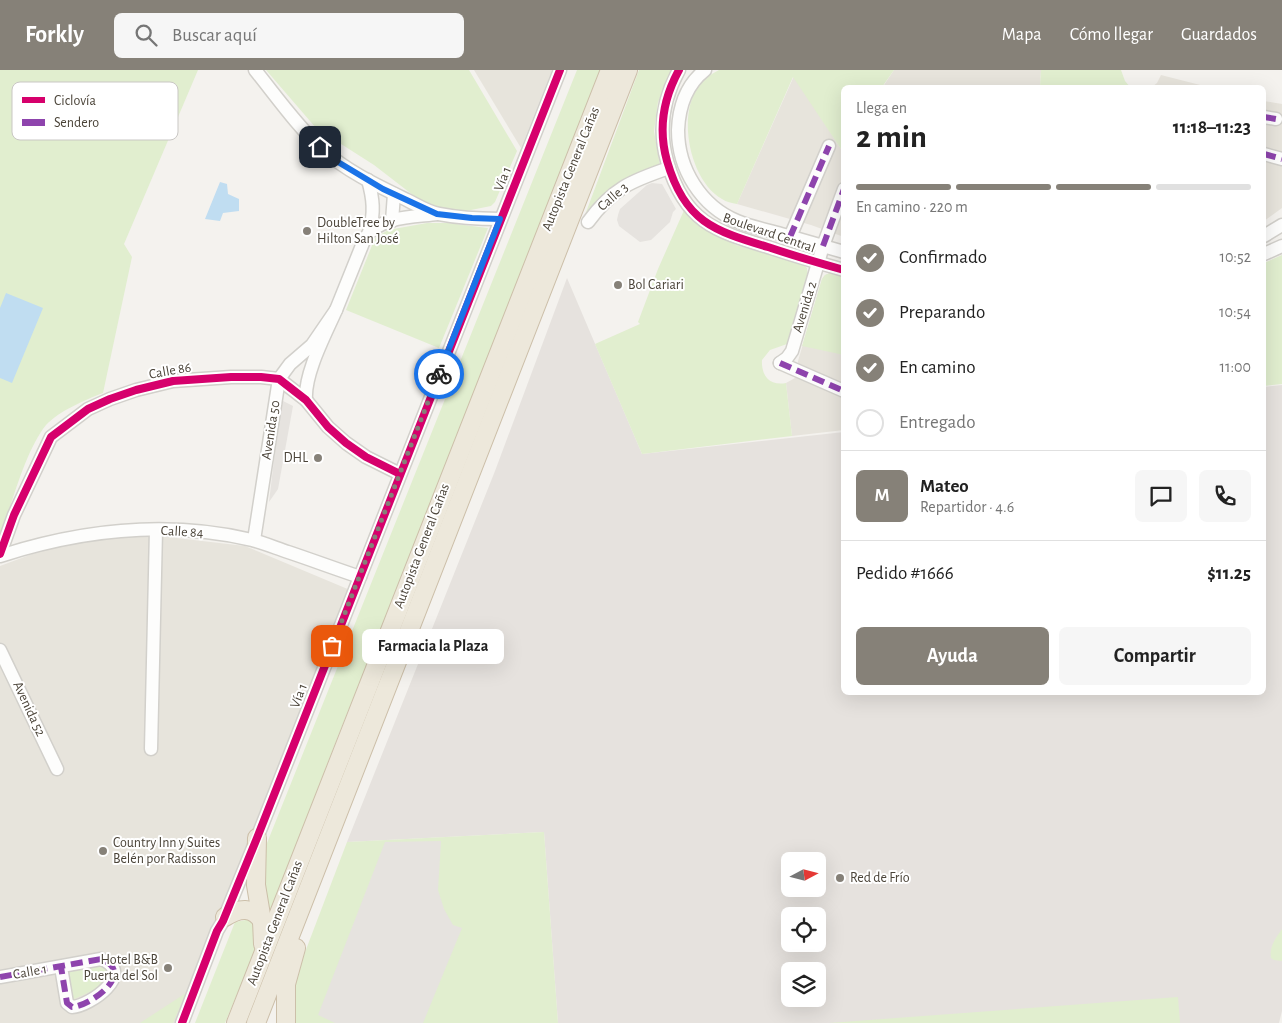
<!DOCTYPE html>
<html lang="es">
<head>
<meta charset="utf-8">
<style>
  :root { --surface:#fff; --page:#f6f6f6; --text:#222; --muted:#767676; --line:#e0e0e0; --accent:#868178 }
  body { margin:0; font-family:"Alegreya Sans",sans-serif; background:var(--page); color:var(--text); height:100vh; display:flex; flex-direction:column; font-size:19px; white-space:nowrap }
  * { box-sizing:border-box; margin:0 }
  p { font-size:16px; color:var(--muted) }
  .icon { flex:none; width:28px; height:28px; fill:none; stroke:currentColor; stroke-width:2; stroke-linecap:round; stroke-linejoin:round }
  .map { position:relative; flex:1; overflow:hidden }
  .panel { position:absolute; left:841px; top:15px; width:425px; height:610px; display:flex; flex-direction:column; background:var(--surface); border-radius:8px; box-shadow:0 5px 20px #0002 }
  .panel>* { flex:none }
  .needle { width:32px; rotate:83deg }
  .controls { position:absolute; left:781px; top:782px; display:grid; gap:10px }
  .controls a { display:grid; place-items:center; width:45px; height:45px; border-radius:8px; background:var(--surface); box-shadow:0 5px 20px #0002; font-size:25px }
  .pin { position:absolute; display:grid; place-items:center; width:42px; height:42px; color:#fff; margin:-21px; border-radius:10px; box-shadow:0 2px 8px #0006 }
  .courier { position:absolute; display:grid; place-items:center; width:50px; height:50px; margin:-25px; border:4px solid #1a73e8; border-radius:50%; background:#fff; color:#222; box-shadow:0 1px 6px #0007 }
  .bubble { position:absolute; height:35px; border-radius:8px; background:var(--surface); box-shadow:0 5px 20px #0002; font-size:16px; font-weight:600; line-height:35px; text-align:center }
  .headline em { font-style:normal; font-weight:600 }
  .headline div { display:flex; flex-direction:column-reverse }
  .headline { display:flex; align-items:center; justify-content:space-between; height:85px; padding:0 15px }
  h1 { font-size:32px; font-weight:600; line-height:38px }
  .bar { display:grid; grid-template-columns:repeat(4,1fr); gap:8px 5px; align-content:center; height:60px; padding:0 15px }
  .bar i { height:6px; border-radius:4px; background:var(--line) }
  .bar .on { background:var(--accent) }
  .bar p { grid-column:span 4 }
  .line { display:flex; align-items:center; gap:12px; padding:0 15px; border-top:1px solid var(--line) }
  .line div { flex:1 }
  .round { display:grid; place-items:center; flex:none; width:52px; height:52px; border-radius:8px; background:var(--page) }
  ol { padding:0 15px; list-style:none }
  li { display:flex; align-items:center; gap:15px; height:55px }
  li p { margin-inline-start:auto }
  li .icon { padding:5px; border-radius:50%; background:var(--accent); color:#fff; stroke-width:4 }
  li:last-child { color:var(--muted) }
  li i { width:28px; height:28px; border:2px solid var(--line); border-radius:50% }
  .cta { display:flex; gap:10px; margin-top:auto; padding:10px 15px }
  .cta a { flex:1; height:58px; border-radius:8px; background:var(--accent); color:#fff; font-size:20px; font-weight:600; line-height:58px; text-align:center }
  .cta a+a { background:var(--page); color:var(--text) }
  header { display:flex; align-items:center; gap:30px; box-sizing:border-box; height:70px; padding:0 25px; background:var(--accent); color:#fff }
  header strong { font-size:24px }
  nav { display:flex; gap:28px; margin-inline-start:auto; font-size:18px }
  .search { width:350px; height:45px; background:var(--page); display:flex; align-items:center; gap:12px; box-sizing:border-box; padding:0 18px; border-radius:8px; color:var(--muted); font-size:19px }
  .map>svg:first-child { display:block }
  .residential { fill:#e7e4dc }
  .industrial { fill:#e6e2de; fill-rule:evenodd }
  .green { fill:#e1eecf }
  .parking { fill:#e6e3df }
  .water { fill:#c0ddf1 }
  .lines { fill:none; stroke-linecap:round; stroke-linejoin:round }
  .minor-casing { stroke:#d2d0cb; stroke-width:15 }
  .highway-casing { stroke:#ccbfa9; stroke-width:20 }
  .minor { stroke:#fdfdfc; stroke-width:12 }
  .highway { stroke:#ede8db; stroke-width:18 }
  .quiet { stroke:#8e44ad; stroke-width:6; stroke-dasharray:12 6; stroke-linecap:butt }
  .cycleway-casing { stroke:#fff; stroke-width:11 }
  .cycleway { stroke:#d6006c; stroke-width:8 }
  .done { stroke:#868178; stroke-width:5; stroke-dasharray:0 9 }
  .route { stroke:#1a73e8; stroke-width:6 }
  .poi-dot { fill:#868178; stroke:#fff; stroke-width:2 }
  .labels { text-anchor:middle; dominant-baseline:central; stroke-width:4; stroke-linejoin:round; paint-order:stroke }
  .street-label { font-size:14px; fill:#4b4439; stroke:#fff }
  .poi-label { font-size:14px; fill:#4b4439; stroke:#fff; text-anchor:start }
  .key { fill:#fff; stroke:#c9c7c4; stroke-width:1 }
  .key-label { font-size:14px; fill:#4b4439 }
</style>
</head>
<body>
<header>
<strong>Forkly</strong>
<div class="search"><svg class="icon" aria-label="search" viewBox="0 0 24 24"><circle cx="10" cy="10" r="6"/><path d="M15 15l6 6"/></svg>Buscar aquí</div>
<nav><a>Mapa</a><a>Cómo llegar</a><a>Guardados</a></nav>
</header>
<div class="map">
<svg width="1282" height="953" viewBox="0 0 1282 953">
  <rect width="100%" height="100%" fill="#f4f2ee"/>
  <g class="residential">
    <polygon points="474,0 552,0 521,78"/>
    <polygon points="894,0 1041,0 1040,17 882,18"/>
    <polygon points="1161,5 1208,17 1152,17 1157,13"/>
    <polygon points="794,6 843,82 844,81 844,167 811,155 737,134"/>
    <polygon points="1264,31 1282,34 1282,138 1264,151"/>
    <polygon points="830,203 844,206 844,360 792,366 786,313 795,308 798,300 798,291 822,209 825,205"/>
    <polygon points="126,466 168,467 245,476 350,520 177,953 0,953 0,496 43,480 83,470"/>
  </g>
  <path class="industrial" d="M567,208L642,384L844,362V622H1264V317L1282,315V941L1279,953H558L544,762L347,772L495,401ZM790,791H818V819H790ZM790,846H818V874H790ZM790,901H818V929H790Z"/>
  <g class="green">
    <path d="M0,0H198L124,174L132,187L103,323C85,330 59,341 46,355C25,381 11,436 0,469Z"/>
    <polygon points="266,0 469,0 517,81 495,132 491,136 466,141 438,139 418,129 374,95 316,58"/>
    <polygon points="577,0 605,0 340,661 267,850 261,788"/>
    <polygon points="639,0 672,0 658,32 654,61 660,96 621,112 585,145"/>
    <path d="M719,0H894L882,17L844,18L843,82L793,7L737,134C732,133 726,132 722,129C691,111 678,51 696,20C701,11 711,4 719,0Z"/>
    <polygon points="1041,0 1121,0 1125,11 1130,17 1040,17"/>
    <path d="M685,138L702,157L736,175L802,193L807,198L808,206L787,274L770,280L762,290C761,306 770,316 786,313L792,366L642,384L595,274L640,254L638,252L658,199Z"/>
    <polygon points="427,153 448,153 488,158 439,278 346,240 375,168 388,160"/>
    <polygon points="1282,185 1282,314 1264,316 1264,193"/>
    <polygon points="830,203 844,206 844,285 802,276 822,209 825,205"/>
    <polygon points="544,762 558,953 278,953 347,772"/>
    <polygon points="256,848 257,876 225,953 195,953 235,852"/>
    <path d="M1282,859V891L1274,890L1271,888C1269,876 1276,868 1282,859Z"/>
    <polygon points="102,894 105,895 109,903 103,916 72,930 67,899"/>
    <polygon points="186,923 173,953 140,953"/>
    <polygon points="1178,927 1180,953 829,953"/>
  </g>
  <g class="parking">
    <polygon points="652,113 662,114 676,139 673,142 670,152 651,170 640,172 619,156 617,150 618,145 620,139 647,115"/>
    <polygon points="281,330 293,336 278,419 269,432"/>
    <polygon points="441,771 438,820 444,839 453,855 462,858 423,953 335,953 318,945 385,772"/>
  </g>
  <g class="water">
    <polygon points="220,112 227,114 228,124 239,129 239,141 223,143 220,151 205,149"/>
    <polygon points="6,223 43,238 12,313 0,308 0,238"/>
  </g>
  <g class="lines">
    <g class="minor-casing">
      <g id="minor">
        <path d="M255,0C276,26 297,56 322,79C346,101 378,116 407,130C417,135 428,142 439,144C459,148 480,149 500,149"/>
        <path d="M679,0C663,29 658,59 667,91C685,153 715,161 771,178C795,186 819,193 844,200"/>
        <path d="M705,0C686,15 679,36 678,60C678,99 701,136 737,151C751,157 767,160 781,164C802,170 823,176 844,182"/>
        <polyline points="1264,47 1276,49"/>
        <polyline points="1264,84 1282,89"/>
        <path d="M368,110C373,128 375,143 369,162"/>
        <polyline points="392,151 394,124"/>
        <path d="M588,152C613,118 631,111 669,98"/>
        <polyline points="1264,166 1282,155"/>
        <polyline points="790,167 829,76"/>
        <polyline points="1264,184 1282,176"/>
        <path d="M336,240L365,168C380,146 413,147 437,144"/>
        <polyline points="780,293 787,288 792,281 823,176 844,119"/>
        <polyline points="780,293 844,321"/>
        <path d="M254,470L279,309L290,294L312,275L336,240C325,265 304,304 306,330"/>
        <polyline points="0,484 14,445 51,367 88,339 110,329 136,320 173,311 231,307 261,307 279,309 306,330 328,357 346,373 366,387 400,404"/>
        <path d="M0,486C81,460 168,450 252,470C264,473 276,478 288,482C312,490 336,499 360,507"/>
        <polyline points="0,580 57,699"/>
        <polyline points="151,679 156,460"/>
        <path d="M0,907L101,889C137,903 90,936 72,937L67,933L61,897"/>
        <polyline points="182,953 217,861 223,851 257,768 560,0"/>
      </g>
    </g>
    <g class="highway-casing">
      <g id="highway">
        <polyline points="257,768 256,815 262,851 263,874"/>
        <path d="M225,847C239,838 253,836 262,851"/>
        <polyline points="236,953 610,0"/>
        <polyline points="256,953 628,0"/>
        <polyline points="286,953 286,914 296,878"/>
      </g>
    </g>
    <use href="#minor" class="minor"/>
    <use href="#highway" class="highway"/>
    <g class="quiet">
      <polyline points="1264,47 1276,49"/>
      <polyline points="1264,84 1282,89"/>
      <polyline points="790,167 829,76"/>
      <polyline points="823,176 844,119"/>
      <polyline points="780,293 844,321"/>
      <path d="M0,907L101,889C137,903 90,936 72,937L67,933L61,897"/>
    </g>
    <g class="cycleway-casing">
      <g id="cycleway">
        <path d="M679,0C663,29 658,59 667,91C685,153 715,161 771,178C795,186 819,193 844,200"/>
        <polyline points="0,484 14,445 51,367 88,339 110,329 136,320 173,311 231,307 261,307 279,309 306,330 328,357 346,373 366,387 400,404"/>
        <polyline points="182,953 217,861 223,851 257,768 560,0"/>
      </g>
    </g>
    <use href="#cycleway" class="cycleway"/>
  </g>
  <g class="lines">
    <polyline class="done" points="332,576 439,304"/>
    <polyline class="route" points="320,77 333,89 383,119 437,144 472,148 500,149 439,304"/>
  </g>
  <g class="poi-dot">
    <circle cx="307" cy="161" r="5"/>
    <circle cx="618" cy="215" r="5"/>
    <circle cx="318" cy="388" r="5"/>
    <circle cx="103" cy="781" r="5"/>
    <circle cx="840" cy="808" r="5"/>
    <circle cx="168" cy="898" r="5"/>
  </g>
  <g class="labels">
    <g class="street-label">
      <text transform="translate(571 99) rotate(-68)">Autopista General Cañas</text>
      <text transform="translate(503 109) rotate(-68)">Vía 1</text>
      <text transform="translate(613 127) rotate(-41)">Calle 3</text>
      <text transform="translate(769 163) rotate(19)">Boulevard Central</text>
      <text transform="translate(805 237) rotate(-73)">Avenida 2</text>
      <text transform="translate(170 301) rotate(-10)">Calle 86</text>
      <text transform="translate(271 360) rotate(-81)">Avenida 50</text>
      <text transform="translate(182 462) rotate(3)">Calle 84</text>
      <text transform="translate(422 476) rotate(-69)">Autopista General Cañas</text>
      <text transform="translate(299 626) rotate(-69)">Vía 1</text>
      <text transform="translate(29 639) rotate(65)">Avenida 52</text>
      <text transform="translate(275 853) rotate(-69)">Autopista General Cañas</text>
      <text transform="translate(30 902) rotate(-10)">Calle 1</text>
    </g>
    <g class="poi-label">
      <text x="317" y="153">DoubleTree by<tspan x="317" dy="16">Hilton San José</tspan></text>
      <text x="628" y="215">Bol Cariari</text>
      <text x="308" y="388" text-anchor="end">DHL</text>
      <text x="113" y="773">Country Inn y Suites<tspan x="113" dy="16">Belén por Radisson</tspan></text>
      <text x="850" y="808">Red de Frío</text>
      <text x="158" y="890" text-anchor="end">Hotel B&amp;B<tspan x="158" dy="16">Puerta del Sol</tspan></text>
    </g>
  </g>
  <rect x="12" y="12" width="166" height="58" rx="8" class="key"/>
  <rect x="22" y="27" width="23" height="6" fill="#d6006c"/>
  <rect x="22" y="49" width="23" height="7" fill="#8e44ad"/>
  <g class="key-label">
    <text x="54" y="35">Ciclovía</text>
    <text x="54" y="57">Sendero</text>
  </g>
</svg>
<div class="controls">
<a><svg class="needle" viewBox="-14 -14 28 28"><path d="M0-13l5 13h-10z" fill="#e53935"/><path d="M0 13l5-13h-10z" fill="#767676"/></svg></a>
<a><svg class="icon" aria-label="locate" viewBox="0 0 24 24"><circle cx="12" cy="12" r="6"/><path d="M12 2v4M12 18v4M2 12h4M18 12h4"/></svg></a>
<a><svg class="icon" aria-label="layers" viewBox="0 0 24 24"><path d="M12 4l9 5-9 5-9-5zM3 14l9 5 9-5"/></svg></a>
</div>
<div class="pin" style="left:332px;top:576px;background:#ea580c"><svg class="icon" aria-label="bag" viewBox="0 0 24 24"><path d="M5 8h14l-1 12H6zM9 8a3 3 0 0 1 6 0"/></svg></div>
<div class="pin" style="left:320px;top:77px;background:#1f2937"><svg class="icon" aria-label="home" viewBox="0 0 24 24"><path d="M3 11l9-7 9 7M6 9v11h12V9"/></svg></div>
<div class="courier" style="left:439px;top:304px"><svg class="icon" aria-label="bike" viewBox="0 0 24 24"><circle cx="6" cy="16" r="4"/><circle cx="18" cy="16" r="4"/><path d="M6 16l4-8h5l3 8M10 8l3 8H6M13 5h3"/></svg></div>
<div class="bubble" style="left:362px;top:559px;width:142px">Farmacia la Plaza</div>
<section class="panel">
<div class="headline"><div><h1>2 min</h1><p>Llega en</p></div><em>11:18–11:23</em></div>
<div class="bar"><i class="on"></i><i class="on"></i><i class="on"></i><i></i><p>En camino · 220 m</p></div>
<ol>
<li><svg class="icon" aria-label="check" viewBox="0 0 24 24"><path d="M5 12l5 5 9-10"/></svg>Confirmado<p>10:52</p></li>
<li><svg class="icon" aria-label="check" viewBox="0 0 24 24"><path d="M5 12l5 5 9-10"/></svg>Preparando<p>10:54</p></li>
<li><svg class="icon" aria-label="check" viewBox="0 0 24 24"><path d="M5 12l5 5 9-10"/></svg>En camino<p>11:00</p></li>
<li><i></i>Entregado</li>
</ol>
<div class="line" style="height:90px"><b class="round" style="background:var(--accent);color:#fff">M</b><div><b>Mateo</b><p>Repartidor · 4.6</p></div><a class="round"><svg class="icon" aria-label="chat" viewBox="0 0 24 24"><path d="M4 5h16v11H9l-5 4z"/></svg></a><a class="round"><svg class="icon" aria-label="phone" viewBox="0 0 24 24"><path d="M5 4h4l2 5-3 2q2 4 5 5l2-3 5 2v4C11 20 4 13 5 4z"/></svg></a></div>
<div class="line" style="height:65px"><div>Pedido #1666</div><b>$11.25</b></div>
<div class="cta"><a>Ayuda</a><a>Compartir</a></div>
</section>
</div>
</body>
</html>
